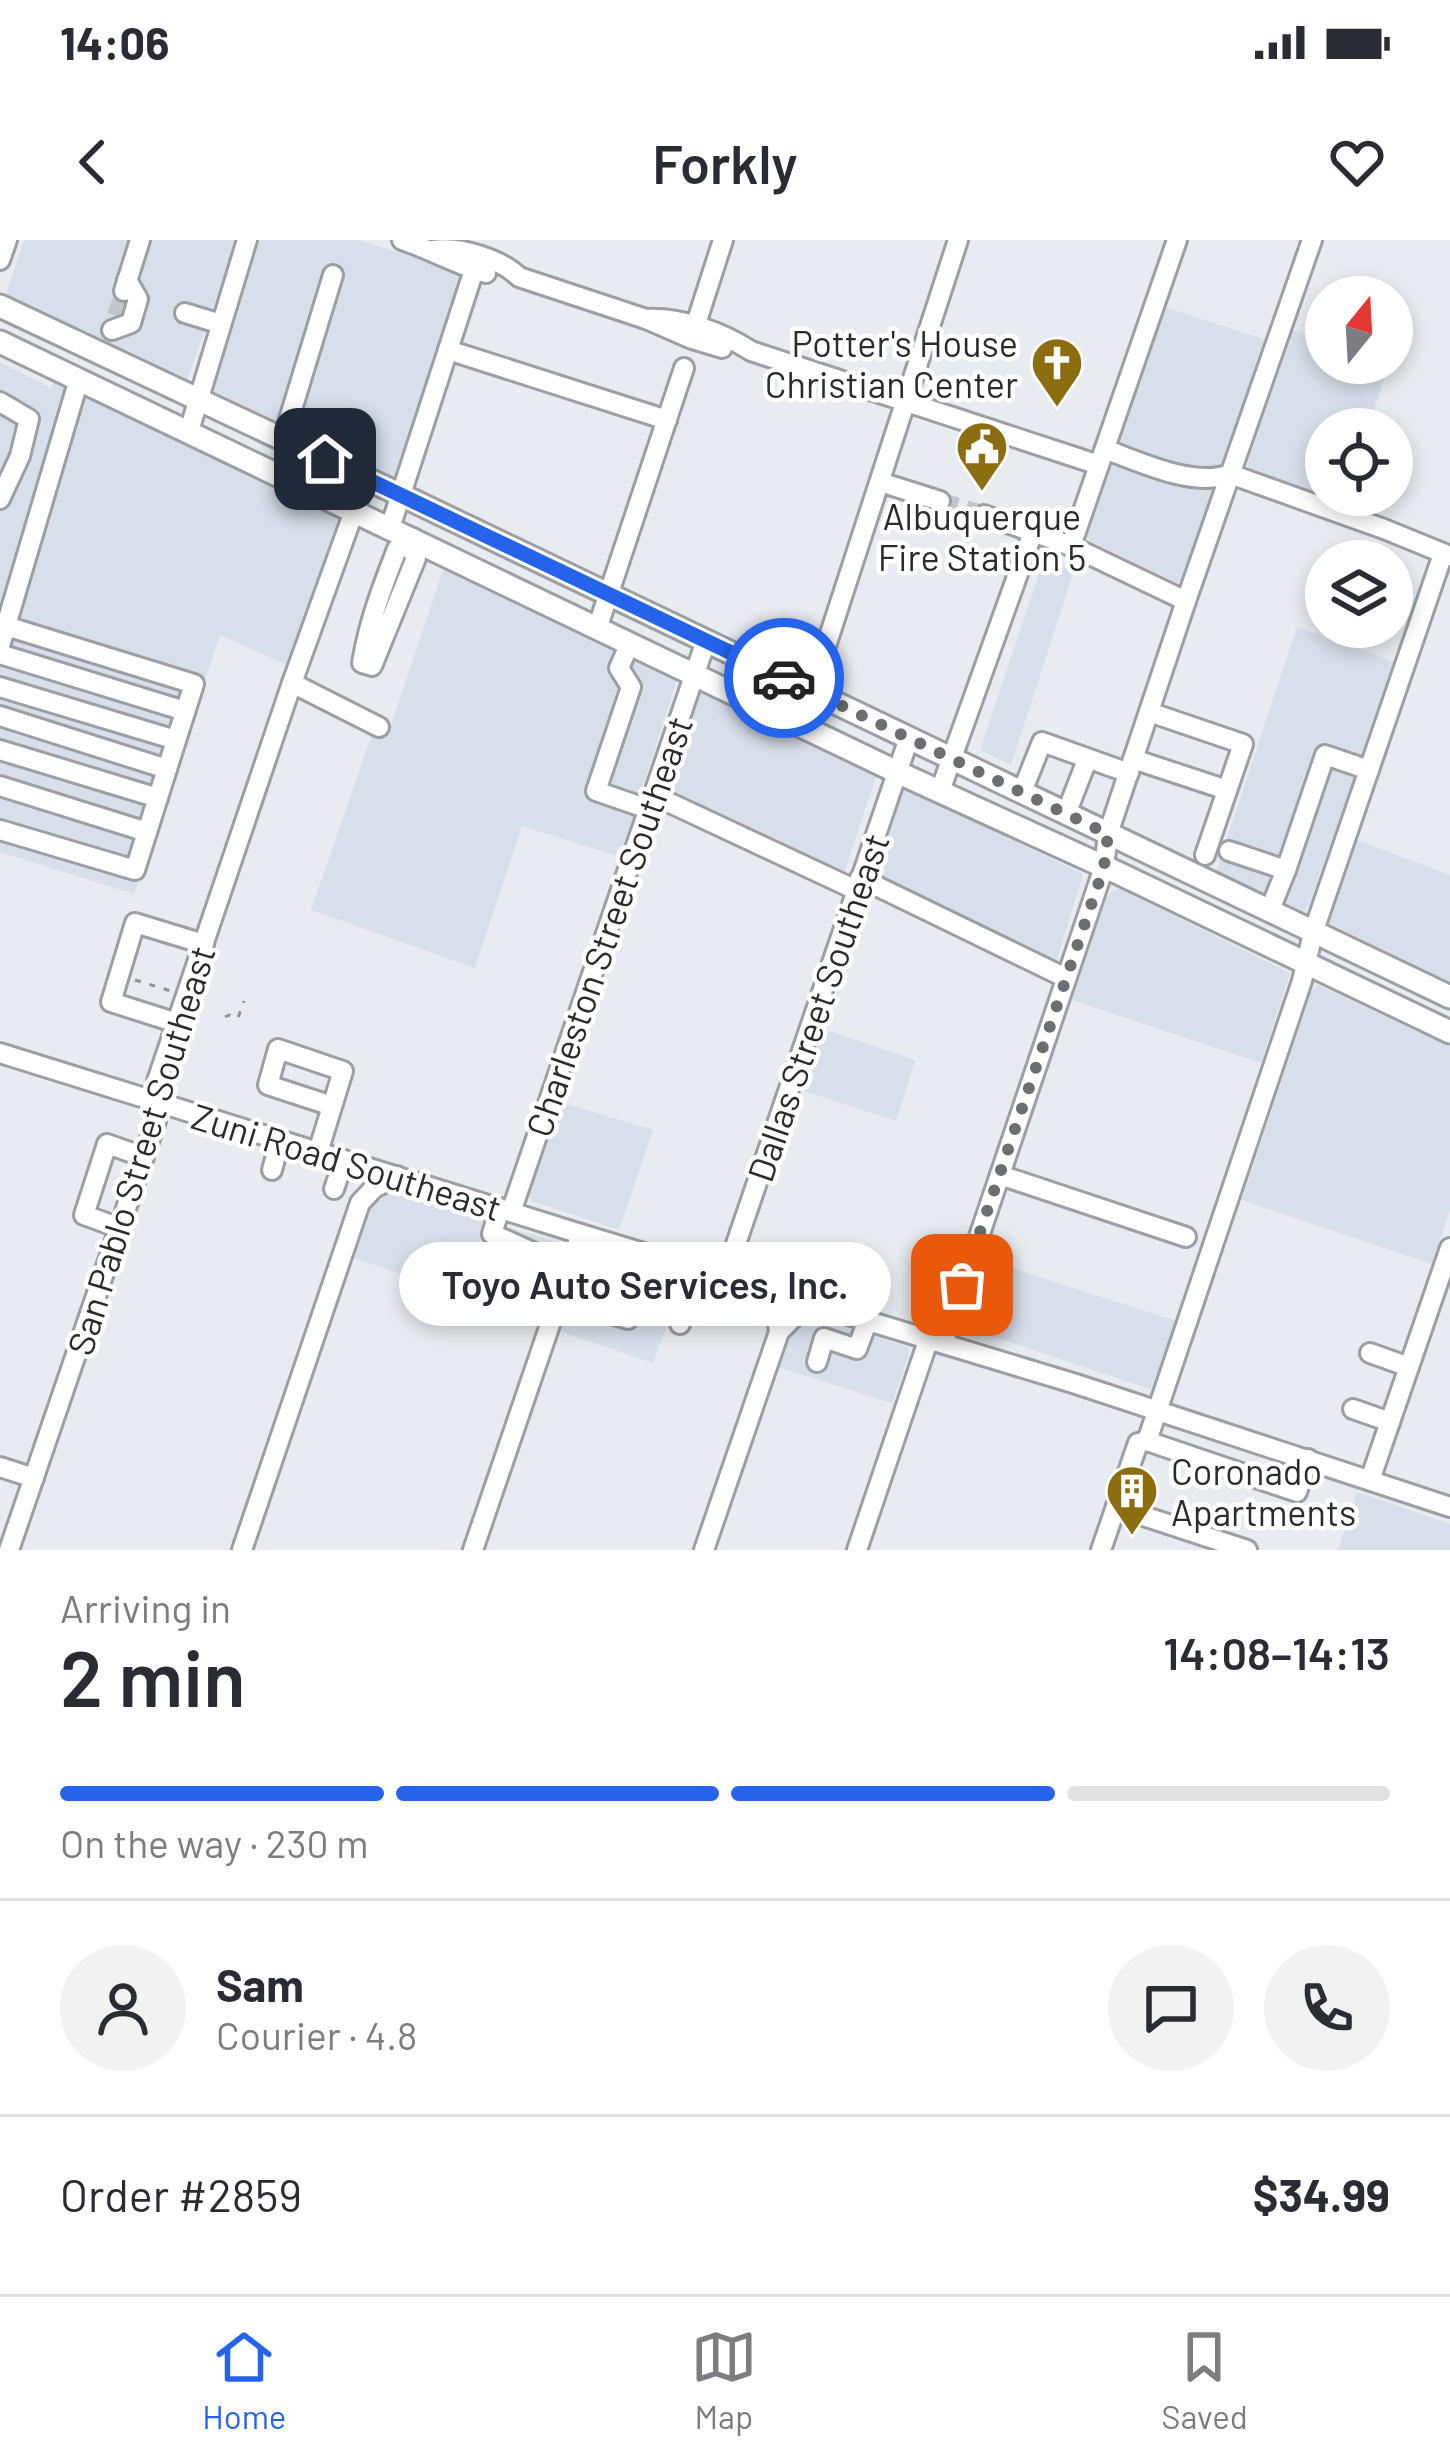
<!DOCTYPE html>
<html lang="en">
<head>
<meta charset="utf-8">
<style>
  :root { --surface:#fff; --page:#f2f2f3; --text:#2b2b33; --muted:#7c7c81; --line:#e1e1e2; --accent:#2563eb }
  body { margin:0; font-family:Barlow,sans-serif; background:var(--page); color:var(--text); height:100vh; display:flex; flex-direction:column; font-size:45px; white-space:nowrap }
  * { box-sizing:border-box; margin:0 }
  p { font-size:39px; color:var(--muted) }
  .icon { flex:none; width:66px; height:66px; fill:none; stroke:currentColor; stroke-width:2; stroke-linecap:round; stroke-linejoin:round }
  .map { position:relative; height:1310px; overflow:hidden }
  .side { display:flex; flex-direction:column; background:var(--surface); flex:1 }
  .side>* { flex:none }
  .needle { width:78px; rotate:18deg }
  .tools { position:absolute; left:1305px; top:36px; display:grid; gap:24px }
  .tools a { display:grid; place-items:center; width:108px; height:108px; border-radius:50%; background:var(--surface); box-shadow:0 6px 18px #0003; font-size:60px }
  .pin { position:absolute; display:grid; place-items:center; width:102px; height:102px; color:#fff; margin:-51px; border-radius:24px; box-shadow:0 6px 18px #0006 }
  .courier { position:absolute; display:grid; place-items:center; width:120px; height:120px; margin:-60px; border:9px solid #2563eb; border-radius:50%; background:#fff; color:#222; box-shadow:0 3px 15px #0007 }
  .bubble { position:absolute; height:84px; border-radius:42px; background:var(--surface); box-shadow:0 6px 18px #0003; font-size:39px; font-weight:600; line-height:84px; text-align:center }
  .head em { font-style:normal; font-weight:600 }
  .head div { display:flex; flex-direction:column-reverse }
  .head { display:flex; align-items:center; justify-content:space-between; height:204px; padding:0 60px }
  h1 { font-size:78px; font-weight:600; line-height:90px }
  .bar { display:grid; grid-template-columns:repeat(4,1fr); gap:18px 12px; align-content:center; height:144px; padding:0 60px }
  .bar i { height:15px; border-radius:9px; background:var(--line) }
  .bar .current { background:var(--accent) }
  .bar p { grid-column:span 4 }
  .line { display:flex; align-items:center; gap:30px; padding:0 60px; border-top:3px solid var(--line) }
  .line div { flex:1 }
  .round { display:grid; place-items:center; flex:none; width:126px; height:126px; border-radius:63px; background:var(--page) }
  .status { display:flex; justify-content:space-between; align-items:center; height:84px; padding:0 60px; background:var(--surface); direction:ltr }
  .status svg { height:33px; fill:currentColor }
  header { display:flex; justify-content:space-between; align-items:center; height:156px; padding:0 60px; background:var(--surface); font-size:54px; font-weight:600 }
  .dock { display:flex; justify-content:space-around; align-items:center; height:168px; border-top:3px solid var(--line); background:var(--surface); font-size:33px; color:var(--muted) }
  .dock a { display:grid; justify-items:center; gap:6px }
  .dock .current { color:var(--accent) }
  .map>svg:first-child { display:block }
  .built { fill:#d7e0ea }
  .lines { fill:none; stroke-linecap:round; stroke-linejoin:round }
  .minor-tunnel { stroke:#c2c5c9; stroke-width:18; stroke-dasharray:18 9; stroke-linecap:butt }
  .minor-casing { stroke:#9c9fa3; stroke-width:24 }
  .major-casing { stroke:#9c9fa3; stroke-width:27 }
  .path { stroke:#909295; stroke-width:3; stroke-dasharray:6 9; stroke-linecap:butt }
  .minor { stroke:#fff; stroke-width:18 }
  .major { stroke:#fff; stroke-width:21 }
  .done { stroke:#6c6f71; stroke-width:12; stroke-dasharray:0 21.6 }
  .route { stroke:#2563eb; stroke-width:15 }
  .labels { text-anchor:middle; dominant-baseline:central; stroke-width:9; stroke-linejoin:round; paint-order:stroke }
  .poi-label { font-size:36px; fill:#2a2b2d; stroke:#fff; text-anchor:end }
  .street-label { font-size:36px; fill:#2a2b2d; stroke:#fff }
</style>
</head>
<body>
<div class="status"><b>14:06</b><svg viewBox="0 0 49 12"><path d="M0 12V9h3v3zM5 12V6h3v6zM10 12V3h3v9zM15 12V0h3v12zM26 1h20v11H26zM47 4h2v5h-2z"/></svg></div>
<header><svg class="icon" aria-label="back" viewBox="0 0 24 24"><path d="M15 5l-7 7 7 7"/></svg>Forkly<svg class="icon" aria-label="heart" viewBox="0 0 24 24"><path d="M12 20l-8-8c-3-5 5-10 8-4 3-6 11-1 8 4z"/></svg></header>
<div class="map">
<svg width="1450" height="1310" viewBox="0 0 1450 1310">
  <rect width="100%" height="100%" fill="#e8ecf0"/>
  <g class="built">
    <polygon points="24,0 237,0 187,140 181,141 8,57 7,51"/>
    <polygon points="260,0 359,0 453,30 458,34 459,40 394,236 388,239 213,153"/>
    <polygon points="1165,67 1266,100 1185,338 1177,343 1090,301 1087,298"/>
    <polygon points="1292,90 1326,102 1326,123 1390,123 1367,189 1326,189 1326,255 1344,255 1342,261 1251,231 1247,225"/>
    <polygon points="0,122 48,146 49,151 54,141 271,243 337,276 339,280 289,426 220,395 134,654 0,612"/>
    <polygon points="1044,319 1074,331 1011,525 980,510"/>
    <polygon points="444,327 677,440 620,617 522,586 475,728 311,670 372,494 387,497"/>
    <polygon points="1297,387 1395,422 1308,667 1303,673 1300,674 1215,634"/>
    <polygon points="704,452 872,531 876,536 843,636 668,553 700,455"/>
    <polygon points="903,548 1083,634 1055,726 873,636 898,555"/>
    <polygon points="1357,600 1450,635 1450,745 1330,687 1330,678"/>
    <polygon points="1120,649 1290,733 1261,823 1072,760 1106,659 1113,650"/>
    <polygon points="1318,745 1450,807 1450,969 1432,1024 1242,960 1311,752"/>
    <polygon points="817,787 915,820 896,881 798,849"/>
    <polygon points="557,861 653,890 619,990 532,961 528,953"/>
    <polygon points="384,949 556,1002 564,1007 563,1016 540,1084 352,1017 372,961"/>
    <polygon points="590,1013 683,1042 653,1123 559,1091 584,1020"/>
    <polygon points="987,1020 1176,1081 1157,1140 1150,1149 967,1088 966,1082"/>
    <polygon points="806,1076 908,1107 909,1115 892,1163 777,1127 792,1085"/>
    <polygon points="1357,1252 1450,1284 1450,1310 1338,1310"/>
  </g>
  <g class="lines">
    <g class="minor-tunnel">
      <polyline points="116,76 123,56"/>
      <polyline points="940,261 984,275"/>
    </g>
    <g class="minor-casing">
      <g id="minor">
        <path d="M402,0C432,10 455,24 486,33"/>
        <path d="M434,10C459,6 501,19 519,37L646,79L692,99L722,108"/>
        <polyline points="0,20 7,0"/>
        <polyline points="124,51 140,0"/>
        <polyline points="185,73 221,84"/>
        <path d="M646,79C681,77 722,92 751,111L1099,225"/>
        <polyline points="695,87 723,0"/>
        <polyline points="112,90 131,83 138,59 127,40"/>
        <polyline points="448,110 667,180"/>
        <polyline points="0,162 29,179 20,216 0,259"/>
        <polyline points="189,191 247,0"/>
        <polyline points="283,199 333,35"/>
        <path d="M1105,209C1139,222 1195,248 1230,234L1384,289L1450,316"/>
        <polyline points="880,242 940,261"/>
        <polyline points="984,275 1033,292"/>
        <polyline points="390,288 474,30"/>
        <path d="M409,306L416,318L372,426L362,423C369,381 382,348 397,309L409,306L413,298"/>
        <polyline points="1071,306 1177,0"/>
        <polyline points="598,386 684,128"/>
        <polyline points="630,403 619,428 631,447 596,551 648,569"/>
        <polyline points="0,406 79,139"/>
        <polyline points="0,414 185,471"/>
        <polyline points="292,443 379,487"/>
        <polyline points="0,447 176,500"/>
        <polyline points="1149,472 1243,504 1205,615"/>
        <polyline points="0,476 167,529"/>
        <polyline points="800,486 958,0"/>
        <polyline points="0,510 158,558"/>
        <polyline points="1133,519 1227,550"/>
        <polyline points="0,546 147,592"/>
        <polyline points="940,551 1033,292 1071,306 1186,361"/>
        <polyline points="1022,552 1042,502 1129,533"/>
        <polyline points="653,555 856,650"/>
        <polyline points="1066,574 1087,520"/>
        <polyline points="0,590 135,630 194,444 6,386"/>
        <polyline points="1229,611 1286,630 1269,672"/>
        <polyline points="1286,630 1325,515 1369,530"/>
        <polyline points="860,638 1066,738"/>
        <polyline points="177,783 111,762 135,683 204,704"/>
        <polyline points="0,813 581,994 1076,1144 1450,1267"/>
        <polyline points="318,912 343,831 278,809 268,845 332,866"/>
        <polyline points="272,930 280,900"/>
        <polyline points="1000,935 1186,997"/>
        <polyline points="334,949 344,920"/>
        <path d="M500,968L492,994C519,1005 542,1018 569,1027"/>
        <polyline points="511,972 706,401"/>
        <polyline points="120,988 84,975 107,904 144,917"/>
        <polyline points="725,1036 909,498"/>
        <polyline points="559,1057 628,1079"/>
        <polyline points="680,1084 693,1027"/>
        <polyline points="779,1092 795,1076 820,1065"/>
        <polyline points="943,1103 1098,645 1104,627 1108,594 1186,361 1312,0"/>
        <polyline points="1370,1113 1409,1127"/>
        <polyline points="817,1122 824,1098 857,1109 868,1080"/>
        <polyline points="1353,1169 1390,1182"/>
        <polyline points="1308,1219 1297,1252 1147,1201 1302,741 1313,693 1443,314"/>
        <polyline points="0,1227 34,1238"/>
        <polyline points="1370,1240 1450,1008"/>
        <polyline points="1116,1267 1247,1310"/>
        <polyline points="9,1310 156,881 157,841 292,443 366,238"/>
        <polyline points="242,1310 360,963 374,948 397,936"/>
        <polyline points="473,1310 581,994"/>
        <polyline points="704,1310 779,1092 775,1060 767,1049"/>
        <polyline points="857,1310 929,1098"/>
        <polyline points="1101,1310 1138,1203 1147,1201"/>
      </g>
    </g>
    <g class="major-casing">
      <g id="major">
        <polyline points="0,66 401,255 1450,757"/>
        <polyline points="0,102 897,532 1118,633 1450,792"/>
      </g>
    </g>
    <g class="path">
      <polyline points="135,740 171,751"/>
      <polyline points="225,777 229,775 238,778 244,761"/>
    </g>
    <use href="#minor" class="minor"/>
    <use href="#major" class="major"/>
  </g>
  <g class="lines">
    <polyline class="done" points="784,438 1108,594 1104,627 962,1045"/>
    <polyline class="route" points="325,219 784,438"/>
  </g>
  <defs>
    <g id="church-pin" transform="scale(2.7)"><path d="M0 17L-7.5 6A9.5 9.5 0 1 1 7.5 6Z" fill="#8c6d0f" stroke="#fff"/><path d="M-1.2-6h2.4v3.5h3.3v2.4h-3.3V6h-2.4V-.1h-3.3v-2.4h3.3Z" fill="#fff"/></g>
    <g id="civic-pin" transform="scale(2.7)"><path d="M0 17L-7.5 6A9.5 9.5 0 1 1 7.5 6Z" fill="#8c6d0f" stroke="#fff"/><path d="M-.6-6.5H3V-4.5H.6V-3L4-1V1h2V6H-6V1h2V-1L-.6-3ZM-1.2 2.5V6h2.4V2.5Z" fill="#fff"/></g>
    <g id="building-pin" transform="scale(2.7)"><path d="M0 17L-7.5 6A9.5 9.5 0 1 1 7.5 6Z" fill="#8c6d0f" stroke="#fff"/><path d="M-4-6H4V6H1V3H-1V6H-4ZM-2.5-4.3h1.7v1.8h-1.7ZM.8-4.3h1.7v1.8H.8ZM-2.5-1h1.7V.8h-1.7ZM.8-1h1.7V.8H.8Z" fill="#fff"/></g>
  </defs>
  <g fill-rule="evenodd">
    <use href="#church-pin" x="1057" y="123"/>
    <use href="#civic-pin" x="982" y="207"/>
    <use href="#building-pin" x="1132" y="1251"/>
  </g>
  <g class="labels">
    <g class="poi-label">
      <text x="1018" y="102">Potter's House<tspan x="1018" dy="41">Christian Center</tspan></text>
      <text x="982" y="275" text-anchor="middle">Albuquerque<tspan x="982" dy="41">Fire Station 5</tspan></text>
      <text x="1171" y="1230" text-anchor="start">Coronado<tspan x="1171" dy="41">Apartments</tspan></text>
    </g>
    <g class="street-label">
      <text transform="translate(608 686) rotate(-71)">Charleston Street Southeast</text>
      <text transform="translate(817 767) rotate(-71)">Dallas Street Southeast</text>
      <text transform="translate(140 910) rotate(-73)">San Pablo Street Southeast</text>
      <text transform="translate(347 921) rotate(17)">Zuni Road Southeast</text>
    </g>
  </g>
</svg>
<div class="tools">
<a><svg class="needle" viewBox="-14 -14 28 28"><path d="M0-13l5 13h-10z" fill="#e53935"/><path d="M0 13l5-13h-10z" fill="#7c7c81"/></svg></a>
<a><svg class="icon" aria-label="locate" viewBox="0 0 24 24"><circle cx="12" cy="12" r="6"/><path d="M12 2v4M12 18v4M2 12h4M18 12h4"/></svg></a>
<a><svg class="icon" aria-label="layers" viewBox="0 0 24 24"><path d="M12 4l9 5-9 5-9-5zM3 14l9 5 9-5"/></svg></a>
</div>
<div class="pin" style="left:962px;top:1045px;background:#ea580c"><svg class="icon" aria-label="bag" viewBox="0 0 24 24"><path d="M5 8h14l-1 12H6zM9 8a3 3 0 0 1 6 0"/></svg></div>
<div class="pin" style="left:325px;top:219px;background:#1f2937"><svg class="icon" aria-label="home" viewBox="0 0 24 24"><path d="M3 11l9-7 9 7M6 9v11h12V9"/></svg></div>
<div class="courier" style="left:784px;top:438px"><svg class="icon" aria-label="car" viewBox="0 0 24 24"><path d="M5 17H2v-5l4-1 3-4h7l3 4 3 1v5h-3M9 17h6M6 11h13"/><circle cx="7" cy="17" r="2"/><circle cx="17" cy="17" r="2"/></svg></div>
<div class="bubble" style="left:399px;top:1002px;width:492px">Toyo Auto Services, Inc.</div>
</div>
<section class="side">
<div class="head"><div><h1>2 min</h1><p>Arriving in</p></div><em>14:08–14:13</em></div>
<div class="bar"><i class="current"></i><i class="current"></i><i class="current"></i><i></i><p>On the way · 230 m</p></div>
<div class="line" style="height:216px"><a class="round"><svg class="icon" aria-label="person" viewBox="0 0 24 24"><circle cx="12" cy="8" r="4"/><path d="M4 21q1-7 8-7t8 7"/></svg></a><div><b>Sam</b><p>Courier · 4.8</p></div><a class="round"><svg class="icon" aria-label="chat" viewBox="0 0 24 24"><path d="M4 5h16v11H9l-5 4z"/></svg></a><a class="round"><svg class="icon" aria-label="phone" viewBox="0 0 24 24"><path d="M5 4h4l2 5-3 2q2 4 5 5l2-3 5 2v4C11 20 4 13 5 4z"/></svg></a></div>
<div class="line" style="height:156px"><div>Order #2859</div><b>$34.99</b></div>
</section>
<nav class="dock">
<a class="current"><svg class="icon" aria-label="home" viewBox="0 0 24 24"><path d="M3 11l9-7 9 7M6 9v11h12V9"/></svg>Home</a>
<a><svg class="icon" aria-label="map" viewBox="0 0 24 24"><path d="M3 6l6-2 6 2 6-2v14l-6 2-6-2-6 2zM9 4v14M15 6v14"/></svg>Map</a>
<a><svg class="icon" aria-label="saved" viewBox="0 0 24 24"><path d="M7 4h10v16l-5-4-5 4z"/></svg>Saved</a>
</nav>
</body>
</html>
